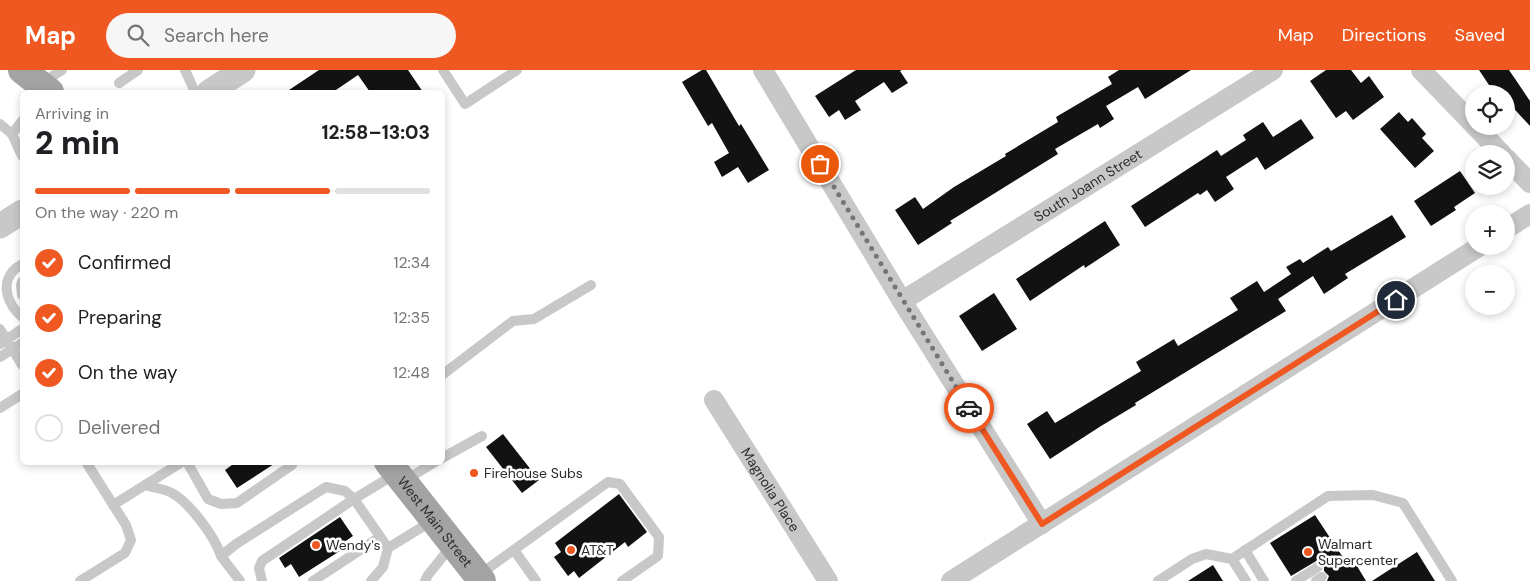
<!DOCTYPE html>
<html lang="en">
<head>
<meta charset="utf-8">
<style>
  :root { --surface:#fff; --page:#f6f6f6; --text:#202124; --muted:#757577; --line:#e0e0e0; --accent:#ef5821 }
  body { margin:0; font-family:"DM Sans",sans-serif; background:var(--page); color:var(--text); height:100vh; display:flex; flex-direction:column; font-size:19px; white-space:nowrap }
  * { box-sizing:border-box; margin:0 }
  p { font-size:16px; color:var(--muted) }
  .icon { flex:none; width:28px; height:28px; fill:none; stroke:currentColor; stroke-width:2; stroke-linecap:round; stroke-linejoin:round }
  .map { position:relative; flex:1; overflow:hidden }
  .panel { position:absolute; left:20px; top:20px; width:425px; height:375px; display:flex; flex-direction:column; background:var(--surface); border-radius:8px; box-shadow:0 2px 8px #0003 }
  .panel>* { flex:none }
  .tools { position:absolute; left:1465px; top:15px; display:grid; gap:10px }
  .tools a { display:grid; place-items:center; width:50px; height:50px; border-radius:50%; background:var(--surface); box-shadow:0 2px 8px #0003; font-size:25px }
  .pin { position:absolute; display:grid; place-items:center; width:42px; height:42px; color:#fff; margin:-21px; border:2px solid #fff; border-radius:50%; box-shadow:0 1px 5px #0007 }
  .courier { position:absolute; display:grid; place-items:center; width:50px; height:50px; margin:-25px; border:4px solid #ef5821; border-radius:50%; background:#fff; color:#222; box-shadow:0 1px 6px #0007 }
  .headline em { font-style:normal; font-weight:800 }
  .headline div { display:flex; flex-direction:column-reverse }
  .headline { display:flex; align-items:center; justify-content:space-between; height:85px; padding:0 15px }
  h1 { font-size:32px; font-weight:800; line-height:38px }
  .bar { display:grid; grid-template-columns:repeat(4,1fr); gap:8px 5px; align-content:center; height:60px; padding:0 15px }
  .bar i { height:6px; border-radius:4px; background:var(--line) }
  .bar .active { background:var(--accent) }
  .bar p { grid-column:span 4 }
  ol { padding:0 15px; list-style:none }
  li { display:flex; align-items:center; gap:15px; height:55px }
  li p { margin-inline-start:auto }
  li .icon { padding:5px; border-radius:50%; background:var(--accent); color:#fff; stroke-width:4 }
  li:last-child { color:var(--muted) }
  li i { width:28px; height:28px; border:2px solid var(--line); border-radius:50% }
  header { display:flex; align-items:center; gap:30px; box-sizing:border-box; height:70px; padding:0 25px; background:var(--accent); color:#fff }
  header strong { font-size:24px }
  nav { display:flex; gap:28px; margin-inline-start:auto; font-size:18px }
  .search { width:350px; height:45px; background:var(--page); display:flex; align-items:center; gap:12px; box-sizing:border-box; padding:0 18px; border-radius:28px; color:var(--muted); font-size:19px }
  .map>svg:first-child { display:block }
  .building { fill:#121212 }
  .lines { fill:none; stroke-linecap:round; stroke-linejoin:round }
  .service { stroke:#c8c8c8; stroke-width:10 }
  .minor { stroke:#c8c8c8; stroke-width:20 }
  .tertiary { stroke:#c8c8c8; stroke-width:25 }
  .primary { stroke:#a3a3a3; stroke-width:28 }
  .done { stroke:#757575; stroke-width:5; stroke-dasharray:0 9 }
  .route { stroke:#ef5821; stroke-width:6 }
  .poi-dot { fill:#ef5821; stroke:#fff; stroke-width:2 }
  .labels { text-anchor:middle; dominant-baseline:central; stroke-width:5; stroke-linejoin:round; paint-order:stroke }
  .street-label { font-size:14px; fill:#2b2b2b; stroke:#fff }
  .poi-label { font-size:14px; fill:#2b2b2b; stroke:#fff; text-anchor:start }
</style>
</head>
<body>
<header>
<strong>Map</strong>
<div class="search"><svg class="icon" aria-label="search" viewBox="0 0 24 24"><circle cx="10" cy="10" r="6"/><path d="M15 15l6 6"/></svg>Search here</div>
<nav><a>Map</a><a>Directions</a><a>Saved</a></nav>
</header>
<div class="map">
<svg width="1530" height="511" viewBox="0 0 1530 511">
  <rect width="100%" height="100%" fill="#fff"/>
  <g class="building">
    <polygon points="319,0 408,0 423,22 370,22 358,5 333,22 286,22"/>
    <polygon points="702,0 706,0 739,56 741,54 769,100 748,113 738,97 722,107 714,92 729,83 712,53 708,56 682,12"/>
    <polygon points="856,0 902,0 900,1 908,13 892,23 884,12 855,31 861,40 845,50 839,40 829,47 815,26"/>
    <polygon points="1119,0 1191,0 1145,29 1138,17 1106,36 1114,49 1100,58 1098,54 1055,79 1058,84 950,151 952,153 918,175 895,140 915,127 923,139 954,117 1006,86 1005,84 1058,52 1056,47 1112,14 1108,7"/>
    <polygon points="1326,0 1351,0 1361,13 1369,6 1384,27 1353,50 1346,41 1336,48 1310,11"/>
    <polygon points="1479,0 1509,0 1530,31 1530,56 1506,30 1506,24 1495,24"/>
    <polygon points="1399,42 1408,52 1412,48 1426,64 1422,68 1434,81 1415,98 1380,59"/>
    <polygon points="1301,49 1314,68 1265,100 1257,87 1226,107 1234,119 1215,132 1207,120 1200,125 1198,123 1145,157 1131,136 1217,80 1221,86 1246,70 1243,65 1263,52 1273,67"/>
    <polygon points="1460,101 1475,123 1454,137 1456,140 1431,156 1414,131"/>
    <polygon points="1392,145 1406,167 1345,204 1348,208 1324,224 1313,206 1278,229 1286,241 1135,333 1136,335 1101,356 1050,389 1027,354 1047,341 1055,353 1141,301 1136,292 1174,269 1178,276 1238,240 1230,228 1257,211 1264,222 1291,204 1286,197 1300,189 1303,193 1328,177 1331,181"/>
    <polygon points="1105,151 1120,175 1085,198 1084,195 1030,231 1016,209"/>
    <polygon points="994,223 1017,259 982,281 959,246"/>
    <polygon points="503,364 539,410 522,423 486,377"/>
    <polygon points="236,392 277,392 237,418 225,400"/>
    <polygon points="619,424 647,462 628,477 625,472 579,508 574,501 568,506 554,487 561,482 555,473"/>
    <polygon points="1315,445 1348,495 1354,491 1366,511 1327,511 1329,506 1324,501 1324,494 1318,490 1291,506 1270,473"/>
    <polygon points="340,447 353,466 340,475 343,479 299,507 291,494 285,498 279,488"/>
    <polygon points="1417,482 1435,511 1372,511"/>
    <polygon points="1213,495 1223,511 1188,511"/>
  </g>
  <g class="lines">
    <g class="service">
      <polyline points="185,0 195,22"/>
      <polyline points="443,0 465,34 517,0"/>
      <polyline points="42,13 62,0"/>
      <polyline points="119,13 138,0"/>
      <polyline points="0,54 12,64 22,51"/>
      <polyline points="12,64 22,86"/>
      <path d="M22,194C20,196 15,198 13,201C0,216 9,236 22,247"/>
      <polyline points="22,212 21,215 22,225"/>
      <polyline points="0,259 22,295"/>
      <polyline points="0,274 22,259"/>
      <polyline points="0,287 22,273"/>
      <polyline points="442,305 513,251 534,249 591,215"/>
      <polyline points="0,338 22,324"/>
      <polyline points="442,388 482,366"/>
      <polyline points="187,392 208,429 221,434 237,433 292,395 293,392"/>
      <polyline points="404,411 435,392"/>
      <path d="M146,415C154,418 165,419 172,423C190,433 215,467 221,486"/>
      <polyline points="113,435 182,392"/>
      <polyline points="514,480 536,511"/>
      <polyline points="1245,480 1264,511"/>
      <polyline points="1232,489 1246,511"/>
      <polyline points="479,505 608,412 620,414 659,467 658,486 622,511"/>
      <polyline points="80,511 125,483 131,470 126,455 86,392"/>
      <polyline points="240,511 221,486 236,474 326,417 345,421 354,429 397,403"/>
      <polyline points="262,511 259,498 262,491 354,429 388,478"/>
      <polyline points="313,511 380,467"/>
      <polyline points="371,511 383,497 388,478 432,451"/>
      <polyline points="425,511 428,505 452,475"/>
      <polyline points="1158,511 1192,489 1206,484 1232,489 1328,426 1373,425 1403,433 1452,511"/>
      <polyline points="1296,511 1318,497"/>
      <polyline points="1316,511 1322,507"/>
    </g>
    <g class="minor">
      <polyline points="763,0 902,231 1042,454"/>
      <polyline points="1421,0 1474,55"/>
      <polyline points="1475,56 1502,84"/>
      <polyline points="1506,88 1530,113"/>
      <polyline points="1506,159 1530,144"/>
      <path id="s1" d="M902,231L1273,0"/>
      <path id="s2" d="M714,330L828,511"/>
      <polyline points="951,511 1480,176"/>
    </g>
    <g class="tertiary">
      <polyline points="209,22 243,0"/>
      <polyline points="0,156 22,142"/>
    </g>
    <g class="primary">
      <polyline points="22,0 50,22"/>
      <path id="s3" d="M388,392L482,511"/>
    </g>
  </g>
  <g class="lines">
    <polyline class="done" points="820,94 969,338"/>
    <polyline class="route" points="969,338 1042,454 1396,230"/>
  </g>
  <g class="poi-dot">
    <circle cx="474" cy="403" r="5"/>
    <circle cx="316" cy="475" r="5"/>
    <circle cx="571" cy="480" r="5"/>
    <circle cx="1308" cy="482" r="5"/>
  </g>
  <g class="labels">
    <g class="street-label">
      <text stroke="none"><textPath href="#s1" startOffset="219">South Joann Street</textPath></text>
      <text stroke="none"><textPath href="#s2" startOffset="106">Magnolia Place</textPath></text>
      <text stroke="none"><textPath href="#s3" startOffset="76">West Main Street</textPath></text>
    </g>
    <g class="poi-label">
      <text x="484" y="403">Firehouse Subs</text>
      <text x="1318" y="474">Walmart<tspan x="1318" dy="16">Supercenter</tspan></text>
      <text x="326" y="475">Wendy's</text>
      <text x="581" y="480">AT&amp;T</text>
    </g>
  </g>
</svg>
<div class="tools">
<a><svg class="icon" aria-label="locate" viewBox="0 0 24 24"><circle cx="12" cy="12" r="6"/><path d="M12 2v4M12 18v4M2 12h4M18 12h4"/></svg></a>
<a><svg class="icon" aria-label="layers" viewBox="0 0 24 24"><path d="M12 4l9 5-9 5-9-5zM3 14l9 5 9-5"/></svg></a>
<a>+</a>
<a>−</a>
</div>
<div class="pin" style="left:820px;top:94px;background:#ea580c"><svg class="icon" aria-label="bag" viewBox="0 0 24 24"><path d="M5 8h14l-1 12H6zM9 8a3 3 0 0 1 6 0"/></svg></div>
<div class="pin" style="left:1396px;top:230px;background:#1f2937"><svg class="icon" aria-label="home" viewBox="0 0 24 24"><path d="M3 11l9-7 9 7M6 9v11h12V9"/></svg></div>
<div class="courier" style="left:969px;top:338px"><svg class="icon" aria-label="car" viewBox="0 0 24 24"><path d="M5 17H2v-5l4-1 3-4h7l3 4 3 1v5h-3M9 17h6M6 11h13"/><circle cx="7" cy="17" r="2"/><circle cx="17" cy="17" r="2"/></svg></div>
<section class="panel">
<div class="headline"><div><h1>2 min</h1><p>Arriving in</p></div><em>12:58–13:03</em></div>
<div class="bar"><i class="active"></i><i class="active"></i><i class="active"></i><i></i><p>On the way · 220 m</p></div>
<ol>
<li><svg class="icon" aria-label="check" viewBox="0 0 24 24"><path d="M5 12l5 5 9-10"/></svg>Confirmed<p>12:34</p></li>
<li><svg class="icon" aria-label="check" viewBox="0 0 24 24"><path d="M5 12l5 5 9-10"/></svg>Preparing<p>12:35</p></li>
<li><svg class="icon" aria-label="check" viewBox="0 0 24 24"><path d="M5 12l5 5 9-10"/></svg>On the way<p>12:48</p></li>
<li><i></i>Delivered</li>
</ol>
</section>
</div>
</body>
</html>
